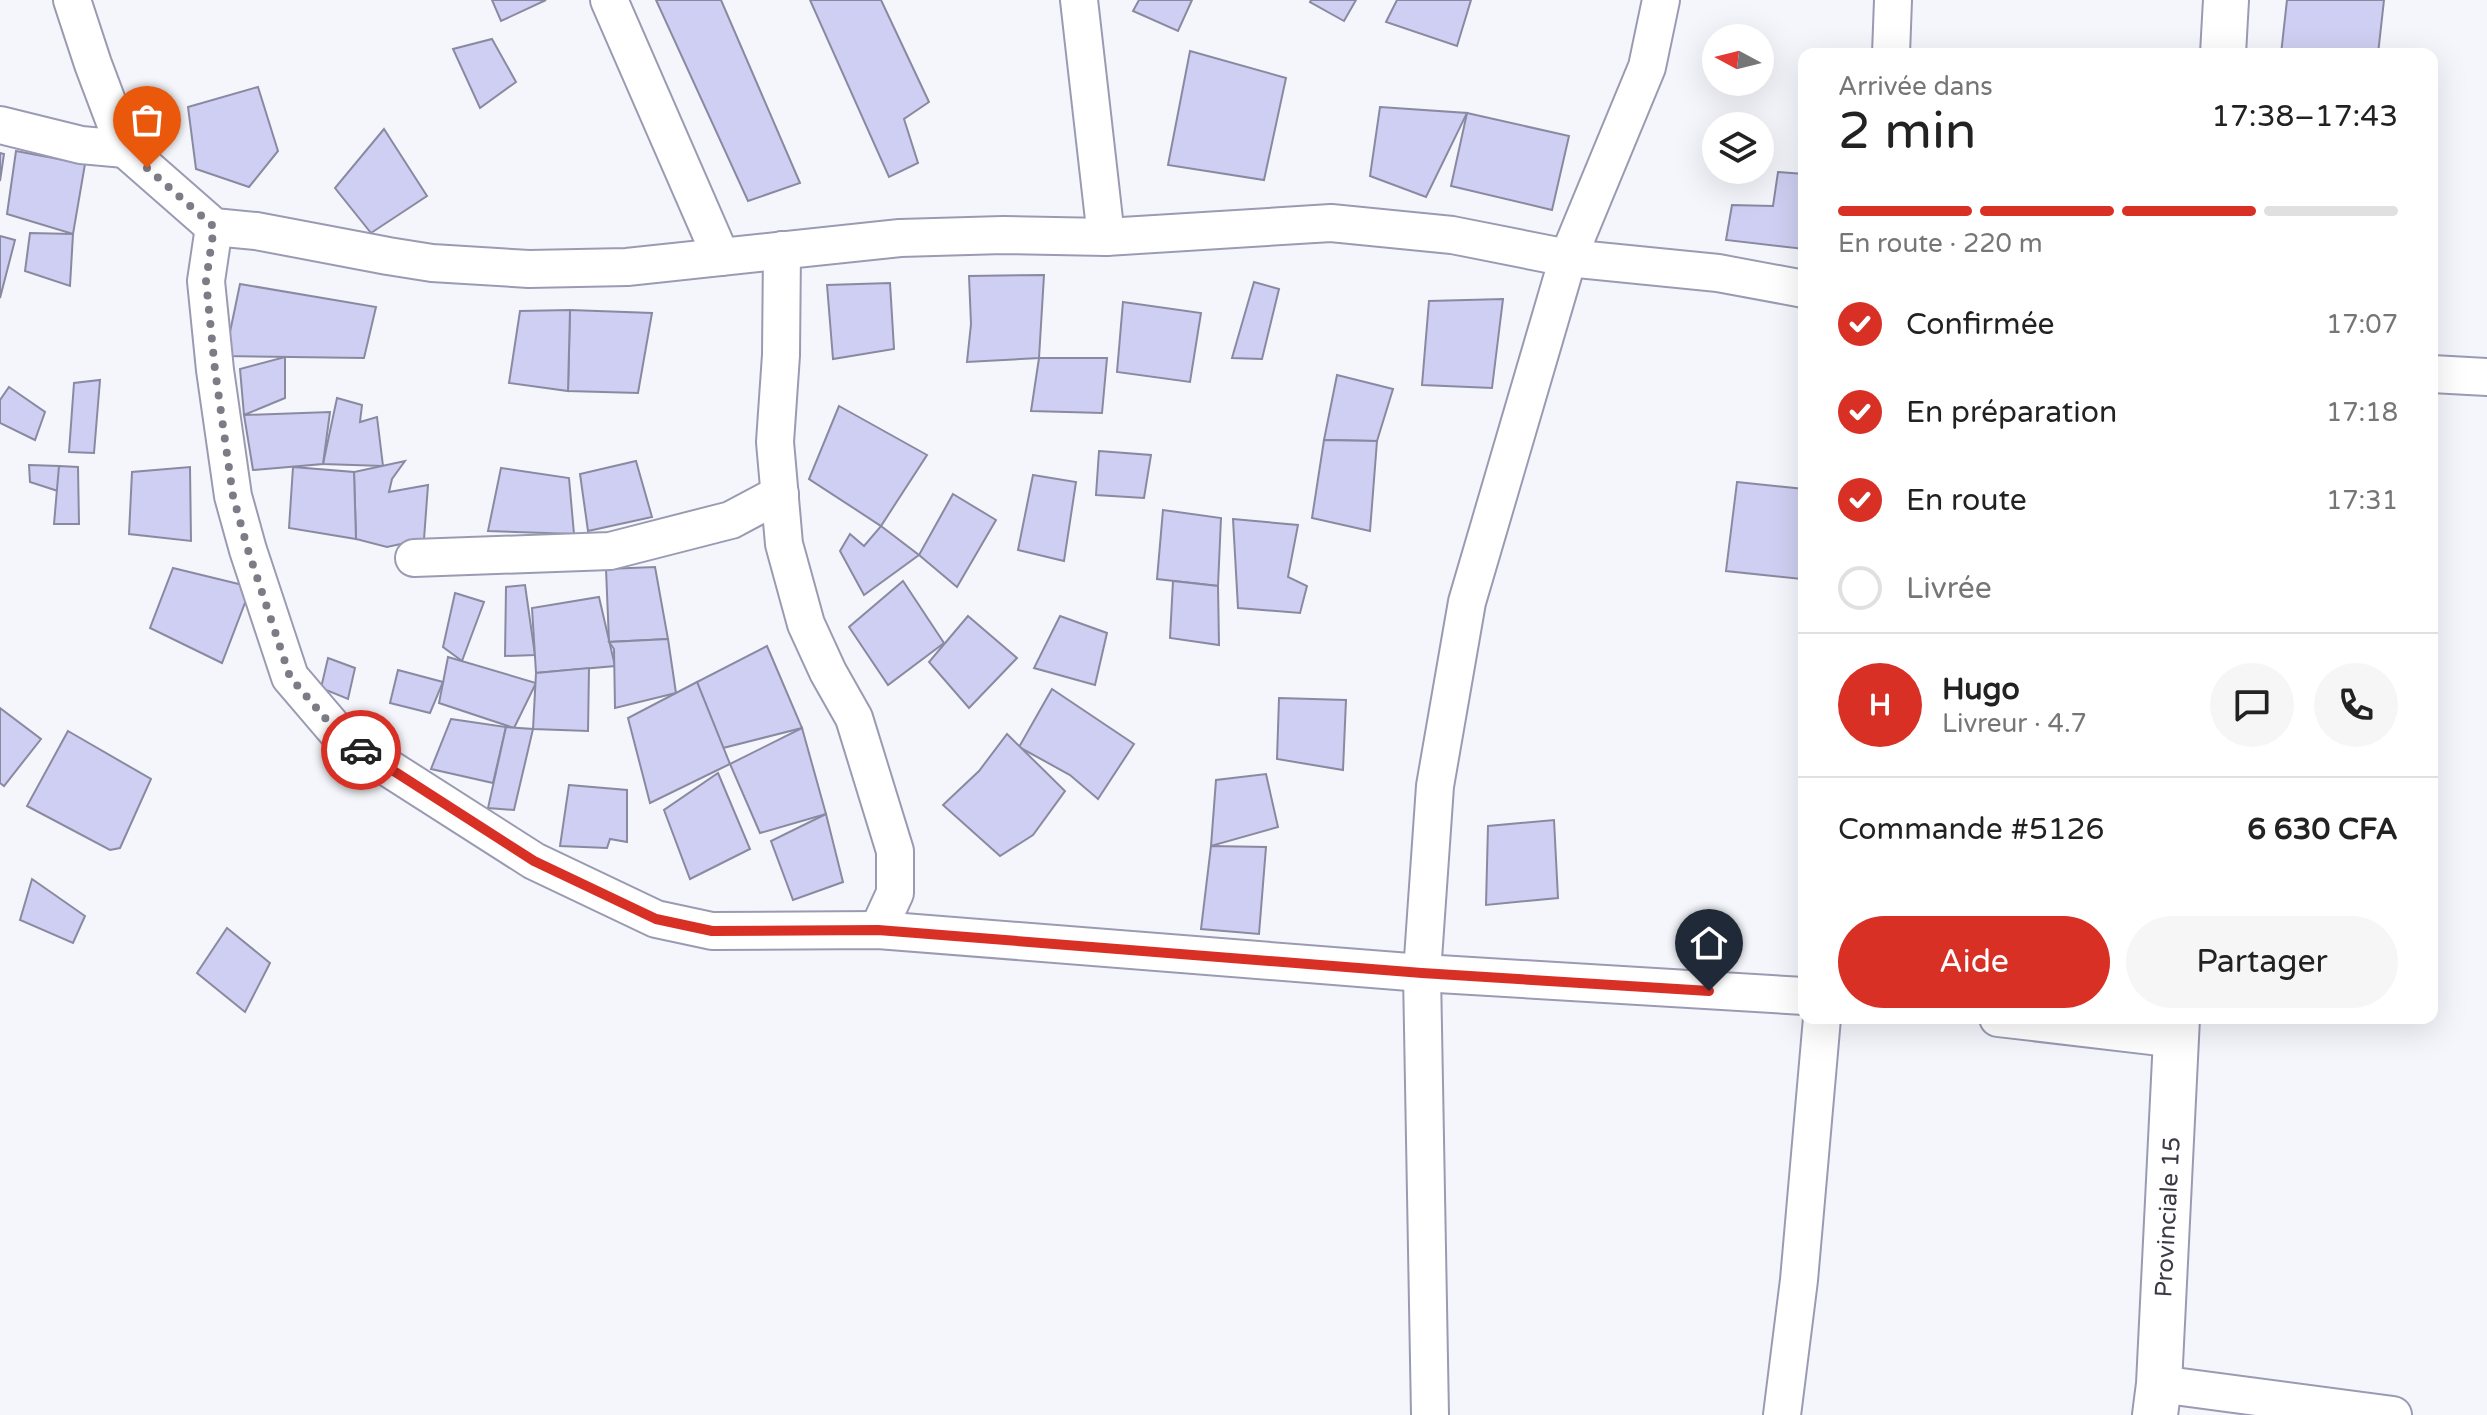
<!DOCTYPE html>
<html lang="fr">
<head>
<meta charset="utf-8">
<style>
  :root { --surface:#fff; --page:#f6f6f6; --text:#222; --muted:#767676; --line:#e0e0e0; --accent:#d93025 }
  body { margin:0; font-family:"Varela Round",sans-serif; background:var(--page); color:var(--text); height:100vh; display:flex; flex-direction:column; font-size:30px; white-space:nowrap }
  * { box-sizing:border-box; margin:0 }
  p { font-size:26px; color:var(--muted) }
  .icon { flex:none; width:44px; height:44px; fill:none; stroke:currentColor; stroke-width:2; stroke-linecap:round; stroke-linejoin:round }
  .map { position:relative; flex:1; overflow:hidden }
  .details { position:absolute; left:1798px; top:48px; width:640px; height:976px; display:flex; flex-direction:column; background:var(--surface); border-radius:16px; box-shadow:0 8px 32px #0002 }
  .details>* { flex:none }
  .needle { width:52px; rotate:277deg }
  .tools { position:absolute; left:1702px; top:24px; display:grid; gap:16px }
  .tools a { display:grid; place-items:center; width:72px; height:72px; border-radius:50%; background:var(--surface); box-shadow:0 8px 32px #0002; font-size:40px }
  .pin { position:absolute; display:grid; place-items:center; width:68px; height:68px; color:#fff; margin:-82px -34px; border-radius:50% 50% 50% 0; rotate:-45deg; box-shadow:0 0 8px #0007 }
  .pin .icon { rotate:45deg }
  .courier { position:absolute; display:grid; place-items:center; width:80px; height:80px; margin:-40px; border:6px solid #d93025; border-radius:50%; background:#fff; color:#222; box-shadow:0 2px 10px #0007 }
  .summary em { font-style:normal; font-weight:600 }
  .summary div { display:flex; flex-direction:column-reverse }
  .summary { display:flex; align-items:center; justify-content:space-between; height:136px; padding:0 40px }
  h1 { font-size:52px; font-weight:600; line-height:60px }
  .bar { display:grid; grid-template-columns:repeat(4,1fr); gap:12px 8px; align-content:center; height:96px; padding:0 40px }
  .bar i { height:10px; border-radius:6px; background:var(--line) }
  .bar .current { background:var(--accent) }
  .bar p { grid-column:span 4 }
  .line { display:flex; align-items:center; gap:20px; padding:0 40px; border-top:2px solid var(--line) }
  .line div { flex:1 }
  .round { display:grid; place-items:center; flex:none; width:84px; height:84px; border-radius:42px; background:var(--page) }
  ol { padding:0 40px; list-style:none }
  li { display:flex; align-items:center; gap:24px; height:88px }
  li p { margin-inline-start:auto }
  li .icon { padding:8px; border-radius:50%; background:var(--accent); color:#fff; stroke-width:4 }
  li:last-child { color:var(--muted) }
  li i { width:44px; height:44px; border:4px solid var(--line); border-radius:50% }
  .action { display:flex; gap:16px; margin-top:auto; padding:16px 40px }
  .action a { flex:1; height:92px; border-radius:48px; background:var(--accent); color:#fff; font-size:32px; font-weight:600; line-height:92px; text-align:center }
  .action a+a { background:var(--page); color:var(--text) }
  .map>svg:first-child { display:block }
  .building { fill:#cecff2; stroke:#898aa1; stroke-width:2 }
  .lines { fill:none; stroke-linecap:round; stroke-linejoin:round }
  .minor-casing { stroke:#9a9bb2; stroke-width:40 }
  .tertiary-casing { stroke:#9a9bb2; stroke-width:48 }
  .minor { stroke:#fff; stroke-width:36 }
  .tertiary { stroke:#fff; stroke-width:44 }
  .done { stroke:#7b7c85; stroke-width:8; stroke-dasharray:0 14.4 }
  .route { stroke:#d93025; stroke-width:10 }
  .labels { text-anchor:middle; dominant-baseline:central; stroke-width:6; stroke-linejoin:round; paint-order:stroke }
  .street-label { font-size:24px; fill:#3a3b45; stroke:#fff }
</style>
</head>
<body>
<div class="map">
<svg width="2487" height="1415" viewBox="0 0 2487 1415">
  <rect width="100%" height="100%" fill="#f5f6fb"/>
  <g class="building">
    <polygon points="492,0 546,0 501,21"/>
    <polygon points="656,0 721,0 800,183 748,201"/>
    <polygon points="810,0 881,0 929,102 904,119 918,163 889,177"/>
    <polygon points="1139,0 1192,0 1178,31 1133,11"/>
    <polygon points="1311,0 1356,0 1344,21 1310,2"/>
    <polygon points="1397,0 1471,0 1457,46 1386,22"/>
    <polygon points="2287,0 2384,0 2378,54 2281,54"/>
    <polygon points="492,39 516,82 480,108 453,49"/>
    <polygon points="1190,51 1286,78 1264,180 1168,165"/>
    <polygon points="258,87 278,151 249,187 196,169 188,107"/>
    <polygon points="1380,107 1467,113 1426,197 1370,176"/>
    <polygon points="1467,113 1569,136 1552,210 1451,186"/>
    <polygon points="384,129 427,196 371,233 335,188"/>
    <polygon points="16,151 85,164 73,234 7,214"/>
    <polygon points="0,153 4,154 0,181"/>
    <polygon points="1778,172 1804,174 1804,249 1726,240 1732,205 1773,206"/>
    <polygon points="30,233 73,234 70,286 25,271"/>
    <polygon points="0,236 15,240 0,298"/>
    <polygon points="1044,275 1039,358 967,362 971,324 969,276"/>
    <polygon points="1254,282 1279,289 1262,359 1232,358"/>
    <polygon points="890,283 894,349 833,359 827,285"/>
    <polygon points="240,284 376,307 364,358 225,356"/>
    <polygon points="1503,299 1492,388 1422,385 1429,301"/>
    <polygon points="1123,302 1201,313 1190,382 1117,372"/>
    <polygon points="570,310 652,313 638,393 568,391"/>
    <polygon points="570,310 568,391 509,383 520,311"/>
    <polygon points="285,357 285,398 244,415 240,369"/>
    <polygon points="1039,358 1107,358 1102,413 1031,411"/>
    <polygon points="1337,375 1393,389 1377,441 1324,440"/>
    <polygon points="100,380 94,453 69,452 74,383"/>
    <polygon points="9,387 45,412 35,440 0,423 0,400"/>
    <polygon points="337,398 362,405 360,422 377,417 383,466 323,464"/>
    <polygon points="839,406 927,455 881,526 809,479"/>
    <polygon points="330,412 323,464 253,470 244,415"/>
    <polygon points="1324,440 1377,441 1370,531 1312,518"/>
    <polygon points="1099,451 1151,455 1144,498 1096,495"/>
    <polygon points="405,461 392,479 389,492 428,485 424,539 387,547 356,539 354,472"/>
    <polygon points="636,461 652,517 588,531 580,474"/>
    <polygon points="29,465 59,466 61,492 30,482"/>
    <polygon points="59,466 78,467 79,524 54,524"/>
    <polygon points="190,467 191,541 129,534 132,472"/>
    <polygon points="293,467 354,472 356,539 289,528"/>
    <polygon points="501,468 569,478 574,534 488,531"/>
    <polygon points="1033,475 1076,482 1064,561 1018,550"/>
    <polygon points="1737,482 1804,489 1804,549 1801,579 1726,571"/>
    <polygon points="953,494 996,520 957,587 919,555"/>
    <polygon points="1163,510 1221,518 1218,586 1157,579"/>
    <polygon points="1233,519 1298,525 1288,577 1307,586 1300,613 1238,608"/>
    <polygon points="881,526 919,555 864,595 840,551 850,534 864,546"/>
    <polygon points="655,567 668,639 609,642 606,569"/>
    <polygon points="173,568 251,587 222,663 150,628"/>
    <polygon points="903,581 944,643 888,685 849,627"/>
    <polygon points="1173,581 1218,586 1219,645 1170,638"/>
    <polygon points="525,585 535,655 505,656 506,587"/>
    <polygon points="455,593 484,602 462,661 443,647"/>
    <polygon points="599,597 615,666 536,673 532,608"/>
    <polygon points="968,616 1017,658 969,708 929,662"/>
    <polygon points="1060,616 1107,633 1095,685 1034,668"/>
    <polygon points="668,639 676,693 615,708 614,649 609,642"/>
    <polygon points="767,646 802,728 723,748 697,682"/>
    <polygon points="448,657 536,683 514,728 439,703"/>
    <polygon points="328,658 355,668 348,699 321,688"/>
    <polygon points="589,668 588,731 533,729 536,673"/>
    <polygon points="398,670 443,682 430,713 390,703"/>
    <polygon points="697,682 730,764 650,803 628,718"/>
    <polygon points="1052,689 1134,744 1098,799 1070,775 1019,747"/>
    <polygon points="1279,698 1346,700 1343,770 1277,759"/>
    <polygon points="0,708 41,739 4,786 0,783"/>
    <polygon points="451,719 506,727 493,783 431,769"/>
    <polygon points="506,727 533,729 514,810 488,808"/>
    <polygon points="802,728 826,814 760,833 730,764"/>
    <polygon points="68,731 151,779 120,848 110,850 27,806"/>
    <polygon points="1007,734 1065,791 1033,835 1000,856 943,805 979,771"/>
    <polygon points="718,773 750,849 690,879 664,810"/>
    <polygon points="1266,774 1278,827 1211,846 1216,780"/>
    <polygon points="569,785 627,790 627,842 610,839 607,848 560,846"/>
    <polygon points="826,814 843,882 793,900 771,841"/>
    <polygon points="1554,820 1558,898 1486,905 1488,826"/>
    <polygon points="1211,846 1266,847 1259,934 1201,929"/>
    <polygon points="32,879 85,916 73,943 20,920"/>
    <polygon points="227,928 270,963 245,1012 197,973"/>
  </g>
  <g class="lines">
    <g class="minor-casing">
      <g id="minor">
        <polyline points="72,0 93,64 125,149 214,227 256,231 388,256 432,263 529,269 627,267 900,238 1003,235 1106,237 1331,223 1452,235 1568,258 1718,273 1804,289"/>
        <polyline points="609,0 721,257"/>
        <polyline points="1079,0 1106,237"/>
        <polyline points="1891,54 1893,0"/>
        <polyline points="0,125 81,145 125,149"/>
        <polyline points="214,227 206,281 215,370 233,496 248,550 290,677 343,739 534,861 656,919 712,931 878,930 1422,973 1804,996"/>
        <polyline points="782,250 781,355 775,442 784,544 806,624 828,672 854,718 895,851 895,893 878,930"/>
        <polyline points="2432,374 2487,377"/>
        <polyline points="414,558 610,551 731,520 780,494"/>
        <polyline points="1998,1018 2177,1039"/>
        <polyline points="2159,1384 2393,1415"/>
        <polyline points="1430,1415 1422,973 1435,786 1467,602 1568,258 1647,67 1661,0"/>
        <polyline points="1782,1415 1799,1280 1822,1018"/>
      </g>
    </g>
    <g class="tertiary-casing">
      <g id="tertiary">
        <polyline points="2223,54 2226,0"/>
        <polyline points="2155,1415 2159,1384 2177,1018"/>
      </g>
    </g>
    <use href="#minor" class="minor"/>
    <use href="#tertiary" class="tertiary"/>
  </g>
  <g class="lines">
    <polyline class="done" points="147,168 214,227 206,281 215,370 233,496 248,550 290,677 343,739 361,750"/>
    <polyline class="route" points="361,750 534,861 656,919 712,931 878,930 1422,973 1709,991"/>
  </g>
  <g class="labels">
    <g class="street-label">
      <text transform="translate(2168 1217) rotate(-87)">Provinciale 15</text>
    </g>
  </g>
</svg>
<div class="tools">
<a><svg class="needle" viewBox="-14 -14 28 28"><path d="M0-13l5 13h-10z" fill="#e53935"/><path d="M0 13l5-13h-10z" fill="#767676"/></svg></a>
<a><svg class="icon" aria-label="layers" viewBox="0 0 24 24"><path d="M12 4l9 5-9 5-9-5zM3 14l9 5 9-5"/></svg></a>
</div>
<div class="pin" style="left:147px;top:168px;background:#ea580c"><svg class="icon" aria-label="bag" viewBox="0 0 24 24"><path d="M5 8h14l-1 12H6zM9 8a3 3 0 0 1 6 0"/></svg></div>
<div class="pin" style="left:1709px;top:991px;background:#1f2937"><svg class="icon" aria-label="home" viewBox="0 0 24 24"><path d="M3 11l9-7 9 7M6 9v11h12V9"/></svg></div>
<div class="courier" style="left:361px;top:750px"><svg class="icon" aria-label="car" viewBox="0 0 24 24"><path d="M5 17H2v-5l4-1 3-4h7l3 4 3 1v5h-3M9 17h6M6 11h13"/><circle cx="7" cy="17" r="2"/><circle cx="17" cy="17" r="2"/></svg></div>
<section class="details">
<div class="summary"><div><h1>2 min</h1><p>Arrivée dans</p></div><em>17:38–17:43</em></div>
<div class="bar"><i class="current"></i><i class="current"></i><i class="current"></i><i></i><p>En route · 220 m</p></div>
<ol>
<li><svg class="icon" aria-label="check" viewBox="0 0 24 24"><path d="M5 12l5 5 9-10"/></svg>Confirmée<p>17:07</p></li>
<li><svg class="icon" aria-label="check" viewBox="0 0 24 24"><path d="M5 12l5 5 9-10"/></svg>En préparation<p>17:18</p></li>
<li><svg class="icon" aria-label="check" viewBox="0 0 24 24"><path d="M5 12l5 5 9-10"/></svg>En route<p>17:31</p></li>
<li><i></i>Livrée</li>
</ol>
<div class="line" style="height:144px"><b class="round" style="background:var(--accent);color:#fff">H</b><div><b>Hugo</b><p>Livreur · 4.7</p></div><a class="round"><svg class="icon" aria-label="chat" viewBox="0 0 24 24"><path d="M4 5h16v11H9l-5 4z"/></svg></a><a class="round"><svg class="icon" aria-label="phone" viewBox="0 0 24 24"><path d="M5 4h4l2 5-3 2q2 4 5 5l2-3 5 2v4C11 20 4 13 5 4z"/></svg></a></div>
<div class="line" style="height:104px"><div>Commande #5126</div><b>6 630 CFA</b></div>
<div class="action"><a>Aide</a><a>Partager</a></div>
</section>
</div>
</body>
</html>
